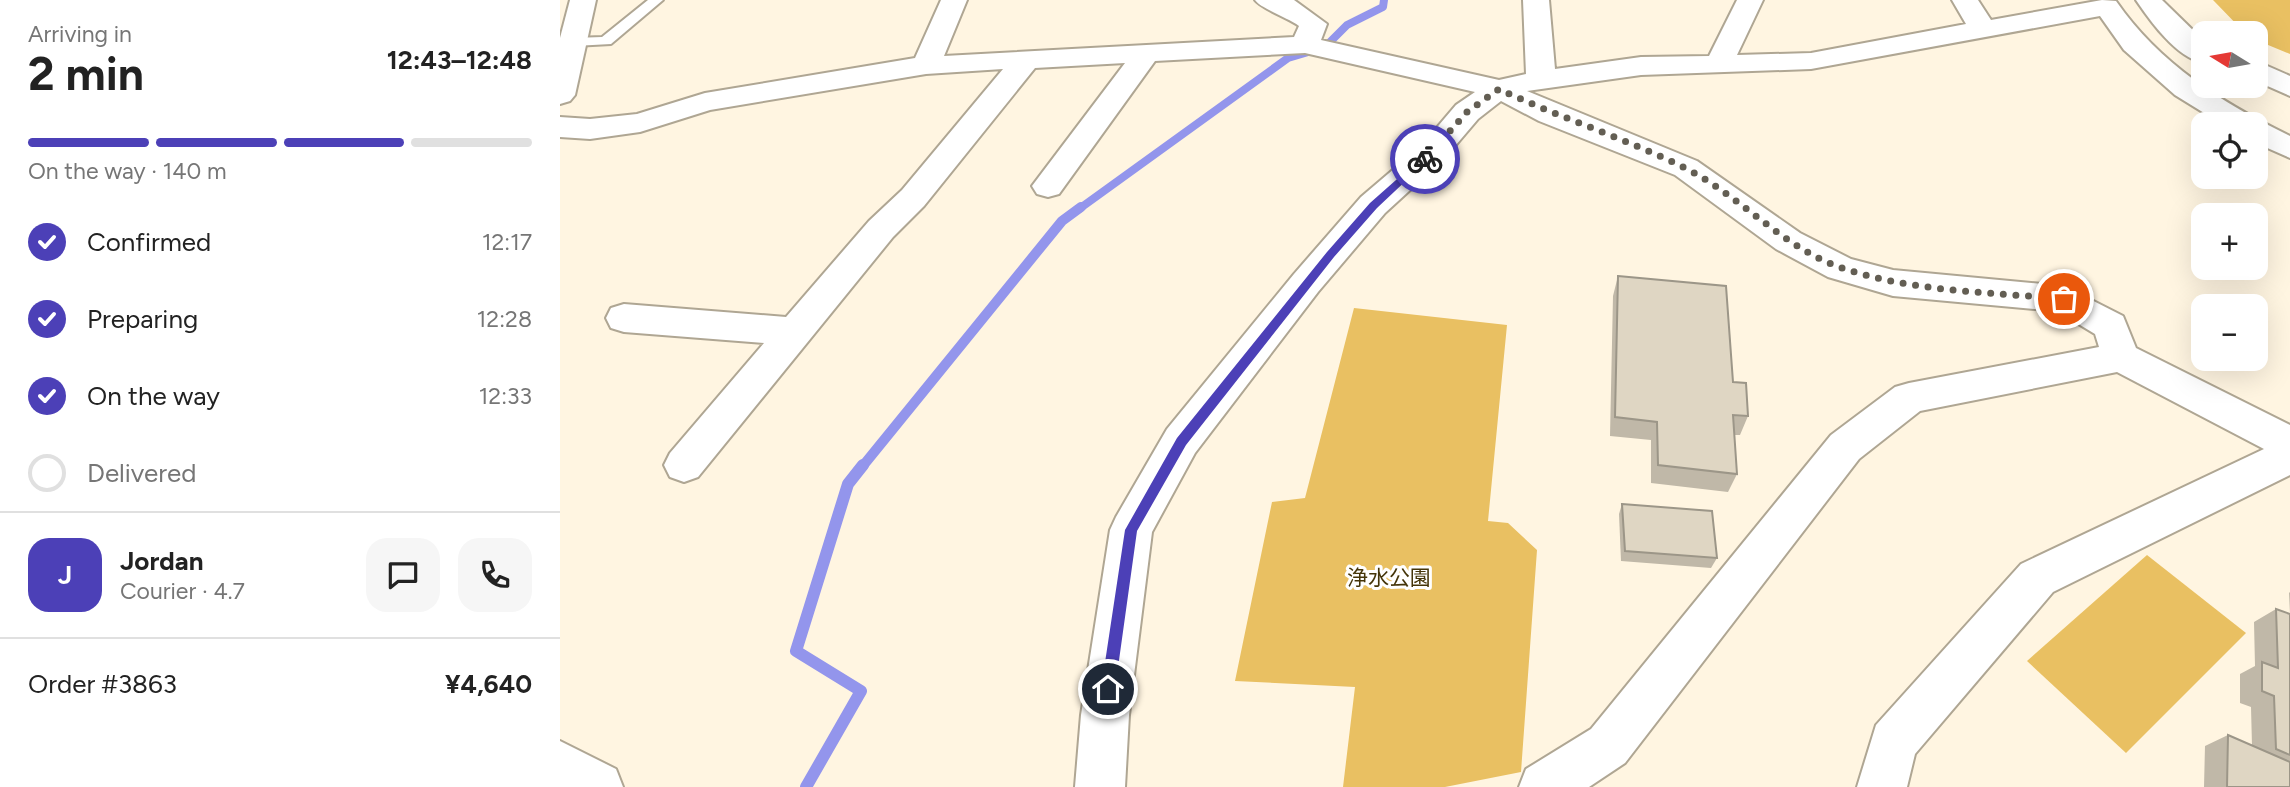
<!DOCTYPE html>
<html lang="en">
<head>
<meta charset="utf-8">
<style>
  :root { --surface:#fff; --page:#f6f6f6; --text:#222; --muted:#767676; --line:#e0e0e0; --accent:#4c40b7 }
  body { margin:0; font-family:Figtree,"Noto Sans JP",sans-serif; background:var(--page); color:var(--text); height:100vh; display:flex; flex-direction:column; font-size:26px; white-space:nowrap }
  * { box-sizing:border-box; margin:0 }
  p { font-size:23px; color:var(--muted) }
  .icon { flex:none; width:38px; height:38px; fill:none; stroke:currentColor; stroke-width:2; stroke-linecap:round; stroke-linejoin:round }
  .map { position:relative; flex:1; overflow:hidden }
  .side { display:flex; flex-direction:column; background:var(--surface); width:560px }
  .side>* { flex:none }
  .needle { width:46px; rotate:281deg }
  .tools { position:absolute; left:1631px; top:21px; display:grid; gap:14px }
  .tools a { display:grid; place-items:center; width:77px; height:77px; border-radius:14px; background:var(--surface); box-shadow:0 7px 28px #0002; font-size:35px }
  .pin { position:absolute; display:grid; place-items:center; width:60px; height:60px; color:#fff; margin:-30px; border:4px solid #fff; border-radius:50%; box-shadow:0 2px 7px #0007 }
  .courier { position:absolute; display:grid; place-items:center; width:70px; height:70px; margin:-35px; border:5px solid #4c40b7; border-radius:50%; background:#fff; color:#222; box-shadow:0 2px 9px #0007 }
  .summary em { font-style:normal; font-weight:700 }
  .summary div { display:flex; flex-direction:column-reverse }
  .summary { display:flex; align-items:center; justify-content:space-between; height:119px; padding:0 28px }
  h1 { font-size:46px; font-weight:700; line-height:52px }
  .bar { display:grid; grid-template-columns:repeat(4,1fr); gap:10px 7px; align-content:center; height:84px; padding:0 28px }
  .bar i { height:9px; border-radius:5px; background:var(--line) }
  .bar .active { background:var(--accent) }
  .bar p { grid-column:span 4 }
  .line { display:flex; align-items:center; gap:18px; padding:0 28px; border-top:2px solid var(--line) }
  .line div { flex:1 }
  .round { display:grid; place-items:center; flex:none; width:74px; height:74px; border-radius:21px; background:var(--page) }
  ol { padding:0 28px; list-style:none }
  li { display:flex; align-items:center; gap:21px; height:77px }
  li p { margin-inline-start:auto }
  li .icon { padding:7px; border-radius:50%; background:var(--accent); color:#fff; stroke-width:4 }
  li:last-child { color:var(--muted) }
  li i { width:38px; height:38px; border:4px solid var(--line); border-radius:50% }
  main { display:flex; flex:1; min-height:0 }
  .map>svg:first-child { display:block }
  .green { fill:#e9c062 }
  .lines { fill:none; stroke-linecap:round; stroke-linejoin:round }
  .stream-far2 { stroke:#9395ec; stroke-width:8 }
  .stream-far1 { stroke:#9395ec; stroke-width:10 }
  .stream { stroke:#9395ec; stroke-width:12 }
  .service-casing { stroke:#afa693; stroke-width:4 }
  .minor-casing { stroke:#afa693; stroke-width:4 }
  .motorway-casing { stroke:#afa693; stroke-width:4 }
  .service { fill:#fff; fill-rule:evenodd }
  .minor { fill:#fff; fill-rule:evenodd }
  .motorway { fill:#fff; fill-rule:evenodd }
  .wall { fill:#c0b8a8 }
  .building { fill:#dfd6c3; stroke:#9c9688; stroke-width:2 }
  .route { fill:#4c40b7 }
  .done { stroke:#635e53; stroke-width:7; stroke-dasharray:0 12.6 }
  .labels { text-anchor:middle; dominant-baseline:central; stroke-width:6; stroke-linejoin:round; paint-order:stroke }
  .park-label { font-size:21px; fill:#453509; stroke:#fff }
</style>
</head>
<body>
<main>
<section class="side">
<div class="summary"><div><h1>2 min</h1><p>Arriving in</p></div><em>12:43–12:48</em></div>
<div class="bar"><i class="active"></i><i class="active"></i><i class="active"></i><i></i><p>On the way · 140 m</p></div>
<ol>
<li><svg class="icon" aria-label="check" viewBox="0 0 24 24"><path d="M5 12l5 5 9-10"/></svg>Confirmed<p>12:17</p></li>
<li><svg class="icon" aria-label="check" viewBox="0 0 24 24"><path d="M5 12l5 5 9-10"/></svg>Preparing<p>12:28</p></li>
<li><svg class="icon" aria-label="check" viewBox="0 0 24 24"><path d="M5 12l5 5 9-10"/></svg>On the way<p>12:33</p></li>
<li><i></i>Delivered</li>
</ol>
<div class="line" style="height:126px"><b class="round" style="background:var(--accent);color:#fff">J</b><div><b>Jordan</b><p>Courier · 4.7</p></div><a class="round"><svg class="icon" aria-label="chat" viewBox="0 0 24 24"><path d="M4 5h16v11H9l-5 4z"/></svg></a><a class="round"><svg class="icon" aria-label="phone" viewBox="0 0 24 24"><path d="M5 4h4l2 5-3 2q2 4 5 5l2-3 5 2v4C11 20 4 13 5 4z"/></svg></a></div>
<div class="line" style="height:91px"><div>Order #3863</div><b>¥4,640</b></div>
</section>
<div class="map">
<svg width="1730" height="787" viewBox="0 0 1730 787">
  <rect width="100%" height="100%" fill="#fff5e1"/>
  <g class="green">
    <polygon points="1653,0 1730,0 1730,54 1696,40 1696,33 1685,33"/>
    <polygon points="794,308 947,325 928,521 948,523 977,550 961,772 885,787 783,787 795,687 675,681 712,502 745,498"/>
    <polygon points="1587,555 1686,633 1566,753 1467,661"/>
  </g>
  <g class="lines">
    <g class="stream-far2">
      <polyline points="765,47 787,25 823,7 824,0"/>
      <polyline points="519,209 728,58 755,50"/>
    </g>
    <polyline class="stream-far1" points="302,467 502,221 521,207"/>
    <polyline class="stream" points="246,787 301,691 236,651 288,484 303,465"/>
    <g class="service-casing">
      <polygon id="service" points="88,0 103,0 51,44 14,46 7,42 14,38 42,37"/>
    </g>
    <g class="minor-casing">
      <g id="minor">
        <polygon points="10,0 36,0 15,95 10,101 0,104 0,38"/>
        <path d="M381,0H407L384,56L734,37L739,26C728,18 700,8 695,0H734L767,24L761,40L939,80L966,74L963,0H989L995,69L1081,57L1149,56L1177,0H1203L1177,55L1251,53L1406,24L1392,0H1418L1431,20L1542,0L1556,1C1600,65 1663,103 1730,136V158L1696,143V124H1662L1615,95L1564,50L1540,16L1251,69L1081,75L967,91L1137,161L1240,233L1291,259L1333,270L1504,286L1563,316L1576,348L1730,425V475L1493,592L1355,754L1347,787H1297L1316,725L1461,564L1704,449L1557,372L1360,411L1299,459L1065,763L1029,787H959L966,769L1031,729L1271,435L1335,387L1349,383L1539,347L1535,334L1497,311L1333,296L1268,277L1216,249L1115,175L979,121L941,101L918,119L884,159L825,213L758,292L635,453L592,532L569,715L565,787H515L521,715L550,530L556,517L607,429L734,274L801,197L862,145L896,105L915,92L745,53L595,61L499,194L488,197L477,194L472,186L565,63L475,68L364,206L333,237L138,477L124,482L110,477L104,465L110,453L204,343L64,332L51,328L46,318L51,308L64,304L226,317L309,221L342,190L443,69L366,74L150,110L80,132L30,139L0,137V117L30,119L77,114L145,93L355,58Z"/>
        <polygon points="0,741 56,769 63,787 0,787"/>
      </g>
    </g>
    <g class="motorway-casing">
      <g id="motorway">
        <path d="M1576,0H1602L1643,40V63C1616,57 1591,22 1576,0Z"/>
        <polygon points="1696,61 1730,76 1730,96 1696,81"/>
      </g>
    </g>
    <use href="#service" class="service"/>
    <use href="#minor" class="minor"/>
    <use href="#motorway" class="motorway"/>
  </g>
  <g class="wall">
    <polygon points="1058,276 1173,382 1188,416 1180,435 1174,435 1177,474 1168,492 1091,483 1091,440 1050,436 1053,296"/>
    <polygon points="1062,504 1157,558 1151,568 1061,561 1059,514"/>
    <polygon points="1730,592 1730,787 1644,787 1645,746 1668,735 1692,746 1691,707 1680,703 1680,674 1695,666 1694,622 1716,609 1730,614 1729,593"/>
  </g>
  <g class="building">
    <polygon points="1058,276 1166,286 1173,382 1186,383 1188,416 1173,415 1177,474 1098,465 1097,422 1055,417"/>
    <polygon points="1062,504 1152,511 1157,558 1065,551"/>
    <polygon points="1716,609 1730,614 1730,755 1716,749 1714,696 1702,691 1702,662 1718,668"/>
    <polygon points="1668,735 1730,762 1730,787 1667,787"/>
  </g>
  <polygon class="route" points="862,157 869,159 817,208 774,257 626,445 577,531 555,689 553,694 543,694 541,689 565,530 617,438 767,252 810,203"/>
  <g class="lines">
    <path class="done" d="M865,159L907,112L939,89C1000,118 1065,138 1125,168C1181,196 1223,248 1282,268C1352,292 1430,292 1504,299"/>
  </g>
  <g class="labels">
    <g class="park-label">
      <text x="829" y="577">浄水公園</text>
    </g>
  </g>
</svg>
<div class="tools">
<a><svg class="needle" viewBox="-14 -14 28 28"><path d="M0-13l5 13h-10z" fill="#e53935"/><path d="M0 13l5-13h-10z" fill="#767676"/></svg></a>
<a><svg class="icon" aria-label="locate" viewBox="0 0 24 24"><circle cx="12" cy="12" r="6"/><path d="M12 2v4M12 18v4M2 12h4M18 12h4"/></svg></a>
<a>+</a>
<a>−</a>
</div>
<div class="pin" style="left:1504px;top:299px;background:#ea580c"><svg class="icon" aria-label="bag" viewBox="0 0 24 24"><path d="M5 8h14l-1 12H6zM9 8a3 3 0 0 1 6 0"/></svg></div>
<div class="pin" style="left:548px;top:689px;background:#1f2937"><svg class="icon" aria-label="home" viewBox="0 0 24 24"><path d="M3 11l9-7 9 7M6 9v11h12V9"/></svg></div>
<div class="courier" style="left:865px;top:159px"><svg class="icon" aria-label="bike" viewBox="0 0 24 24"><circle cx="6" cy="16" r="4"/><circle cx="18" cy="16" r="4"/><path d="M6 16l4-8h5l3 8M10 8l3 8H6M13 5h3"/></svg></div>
</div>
</main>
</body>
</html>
